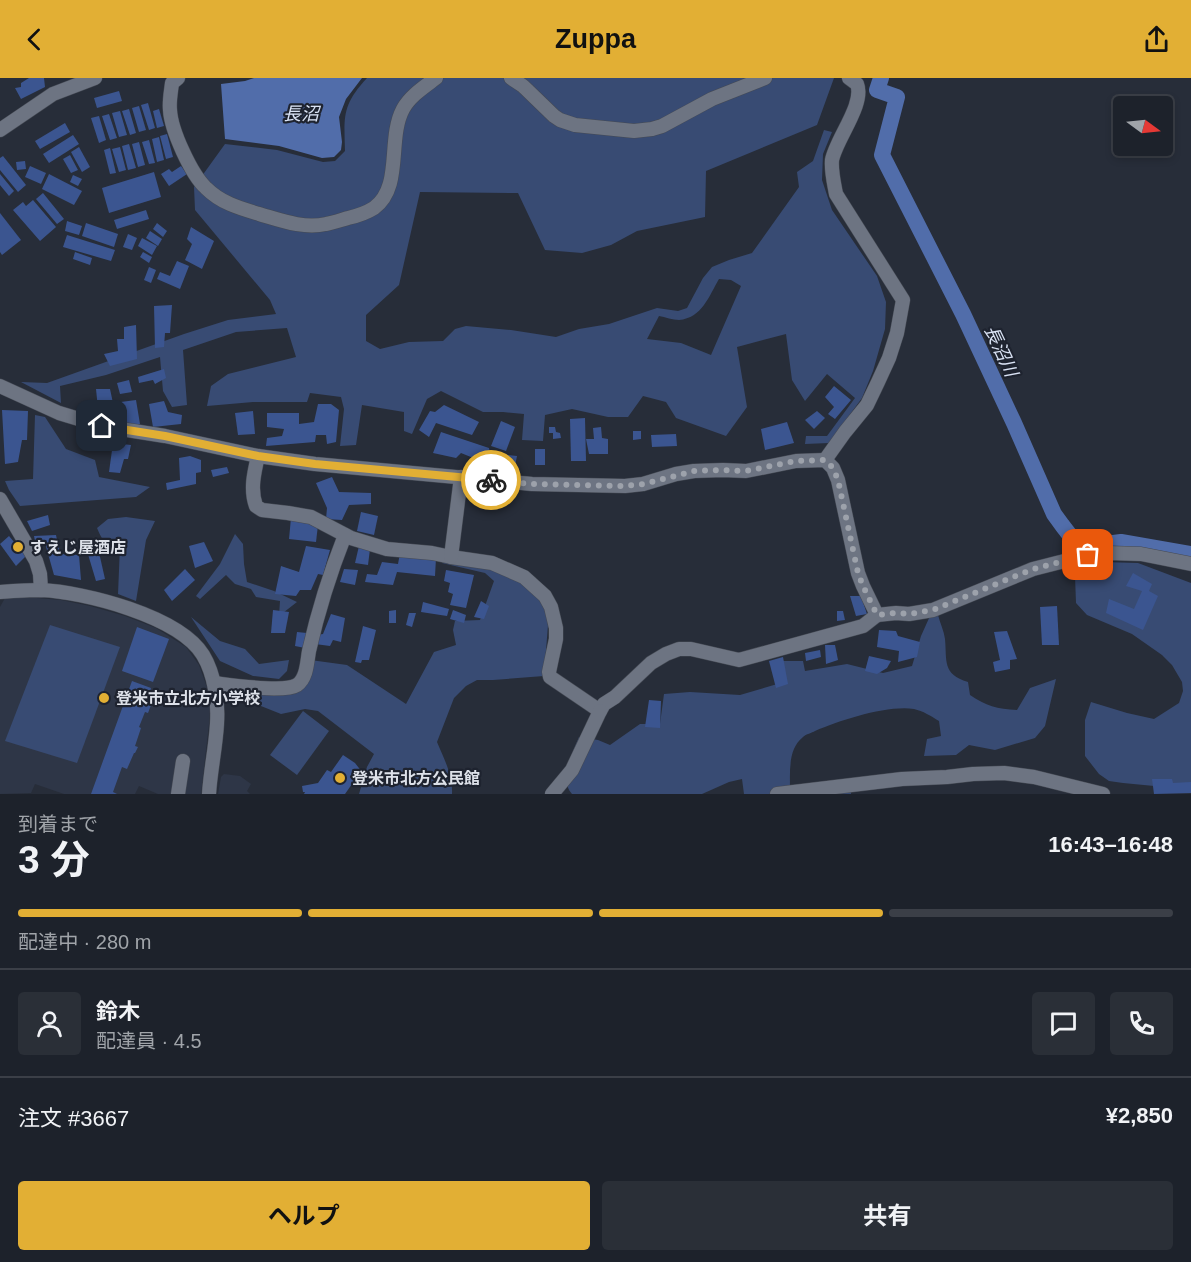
<!DOCTYPE html>
<html lang="ja">
<head>
<meta charset="utf-8">
<style>
  :root { --surface:#1d222b; --page:#2a2f37; --text:#f1f3f6; --muted:#a0a4a9; --line:#3b3f47; --accent:#e2af34 }
  body { margin:0; font-family:Helvetica,"Noto Sans JP",sans-serif; background:var(--page); color:var(--text); height:100vh; display:flex; flex-direction:column; font-size:22px; white-space:nowrap }
  * { box-sizing:border-box; margin:0 }
  p { font-size:20px; color:var(--muted) }
  .icon { flex:none; width:33px; height:33px; fill:none; stroke:currentColor; stroke-width:2; stroke-linecap:round; stroke-linejoin:round }
  .map { position:relative; height:716px; overflow:hidden }
  .side { display:flex; flex-direction:column; background:var(--surface); flex:1 }
  .side>* { flex:none }
  .needle { width:39px; rotate:105deg }
  .controls { position:absolute; left:1113px; top:18px; display:grid; gap:12px }
  .controls a { display:grid; place-items:center; width:60px; height:60px; border-radius:6px; background:var(--surface); box-shadow:0 3px 9px #0003,0 0 0 2px var(--line); font-size:30px }
  .pin { position:absolute; display:grid; place-items:center; width:51px; height:51px; color:#fff; margin:-26px; border-radius:12px; box-shadow:0 3px 9px #0006 }
  .courier { position:absolute; display:grid; place-items:center; width:60px; height:60px; margin:-30px; border:4px solid #e2af34; border-radius:50%; background:#fff; color:#222; box-shadow:0 2px 8px #0007 }
  .overview em { font-style:normal; font-weight:700 }
  .overview div { display:flex; flex-direction:column-reverse }
  .overview { display:flex; align-items:center; justify-content:space-between; height:102px; padding:0 18px }
  h1 { font-size:39px; font-weight:700; line-height:45px }
  .bar { display:grid; grid-template-columns:repeat(4,1fr); gap:9px 6px; align-content:center; height:72px; padding:0 18px }
  .bar i { height:8px; border-radius:4px; background:var(--line) }
  .bar .selected { background:var(--accent) }
  .bar p { grid-column:span 4 }
  .line { display:flex; align-items:center; gap:15px; padding:0 18px; border-top:2px solid var(--line) }
  .line div { flex:1 }
  .round { display:grid; place-items:center; flex:none; width:63px; height:63px; border-radius:6px; background:var(--page) }
  .action { display:flex; gap:12px; margin-top:auto; padding:12px 18px }
  .action a { flex:1; height:69px; border-radius:6px; background:var(--accent); color:#111; font-size:24px; font-weight:700; line-height:69px; text-align:center }
  .action a+a { background:var(--page); color:var(--text) }
  header { display:flex; justify-content:space-between; align-items:center; height:78px; padding:0 18px; background:var(--accent); color:#111; font-size:27px; font-weight:700 }
  .map>svg:first-child { display:block }
  .built { fill:#2e3647 }
  .green { fill:#384b73; fill-rule:evenodd }
  .water { fill:#516daa }
  .lines { fill:none; stroke-linecap:round; stroke-linejoin:round }
  .river { stroke:#516daa; stroke-width:16 }
  .building { fill:#3b5590 }
  .minor-casing { stroke:#454a54; stroke-width:15 }
  .minor { stroke:#6d7482; stroke-width:14 }
  .done { stroke:#9da2ab; stroke-width:6; stroke-dasharray:0 10.8 }
  .route { stroke:#e2af34; stroke-width:8 }
  .poi-dot { fill:#e2af34; stroke:#1e232f; stroke-width:2 }
  .labels { text-anchor:middle; dominant-baseline:central; stroke-width:4.5; stroke-linejoin:round; paint-order:stroke }
  .poi-label { font-size:16px; font-weight:bold; fill:#dde1e9; stroke:#1e232f; text-anchor:start }
  .water-label { font-size:18px; font-style:italic; fill:#dae3f5; stroke:#1e232f }
</style>
</head>
<body>
<header><svg class="icon" aria-label="back" viewBox="0 0 24 24"><path d="M15 5l-7 7 7 7"/></svg>Zuppa<svg class="icon" aria-label="share" viewBox="0 0 24 24"><path d="M12 15V3M7 8l5-5 5 5M5 13v7h14v-7"/></svg></header>
<div class="map">
<svg width="1191" height="716" viewBox="0 0 1191 716">
  <rect width="100%" height="100%" fill="#272d39"/>
  <g class="built">
    <polygon points="5,520 37,520 61,522 90,528 125,538 156,550 186,569 199,587 208,612 210,629 209,646 201,716 158,716 139,708 135,716 64,716 35,706 31,715 0,716 0,529"/>
    <polygon points="224,696 240,698 251,706 247,713 250,716 218,716 221,699"/>
  </g>
  <g class="green">
    <path d="M367,0H834L817,47L706,93L705,139L637,153L611,167L582,175L545,172L518,115L420,114L399,207L366,237V263L380,271L409,264L443,263L455,251L466,248L511,252L556,259L579,251L609,246L657,230L678,233L687,230L703,200L712,189L729,182L752,175L799,109L797,94L813,83L824,52L832,54L823,76L822,102L832,132L877,198L886,224L885,251L873,293L862,320L829,365L805,366L806,358H827L855,320L827,296L805,323L792,302L786,256L737,269L747,329L726,358L676,340L666,324L643,318L628,339H608L572,331L545,337L543,363L522,362L524,336L503,334H483L441,313L427,321L412,356L404,353V334L362,327L356,367L340,368L344,331L341,319L310,315L307,324H253L207,328L211,308L228,296L296,279L287,250L236,254L183,272L187,327L172,329L163,313L160,279L106,297L60,308L61,325L21,304L47,305L184,256L228,242L276,236L270,222L195,132L194,109L225,66L277,72L323,84L335,83L345,73C344,38 342,27 367,0ZM719,201L731,202L741,208L711,277L681,265L647,261L659,238C665,239 673,242 679,242C702,240 709,218 719,201Z"/>
    <polygon points="35,337 45,339 66,371 95,382 99,399 150,409 136,419 20,428 9,412 5,403 33,401"/>
    <path d="M126,439L155,443L146,462L136,523L118,516L120,468C105,467 103,464 97,450L108,441Z"/>
    <polygon points="235,456 243,466 244,486 247,504 274,513 297,524 279,538 280,523 256,519 251,511 235,506 226,497 200,521 196,518 220,486"/>
    <path d="M448,474L516,500L545,527L548,547L544,598L493,602H477L466,608L454,620L437,664C444,681 453,697 452,716H359L367,689L374,676L318,633L305,631L281,636L231,616L245,611L298,601L303,581L347,587L406,626L434,574L456,567L453,552L455,543L480,542L494,503L485,495L442,485Z"/>
    <polygon points="1102,484 1138,485 1191,505 1191,708 1175,710 1123,705 1109,703 1099,696 1085,678 1085,642 1091,624 1127,635 1154,641 1179,625 1183,613 1182,604 1172,587 1162,577 1132,556 1087,537 1076,525 1075,498 1085,489"/>
    <path d="M938,537C940,545 944,553 945,561C947,583 942,596 968,604L970,617C986,628 997,631 1017,632L1030,610L1056,601L1045,648L1035,660L995,672L969,667L956,677L924,678L927,661L941,658L939,643C931,638 923,633 914,631C887,627 841,642 815,653C812,655 806,656 803,659C788,671 790,693 790,711L851,706V716H744L742,701L729,704L702,716H572C558,700 572,676 579,659L598,662L610,667L640,646H660L664,616L690,614L740,617L784,604L783,583H803L805,593L847,586L883,595L912,588L921,558L930,538Z"/>
    <polygon points="191,539 220,563 245,571 259,586 289,582 287,593 279,601 253,598 220,583"/>
    <polygon points="50,547 120,569 77,685 5,663"/>
    <polygon points="303,633 329,653 297,697 270,677"/>
  </g>
  <polygon class="water" points="254,0 362,0 346,21 339,39 342,64 341,72 334,79 322,80 279,68 225,61 221,6 245,3"/>
  <g class="lines">
    <polyline class="river" points="881,0 877,12 897,19 882,77 963,236 1014,345 1054,436 1062,447 1072,460 1090,468 1121,464 1191,476"/>
  </g>
  <g class="building">
    <polygon points="29,0 44,0 45,9 21,21 15,10 21,9 21,5"/>
    <polygon points="119,13 122,23 97,30 94,20"/>
    <polygon points="148,25 155,50 149,52 141,27"/>
    <polygon points="139,28 146,52 139,54 132,30"/>
    <polygon points="129,31 136,55 130,57 122,33"/>
    <polygon points="159,31 164,48 157,50 153,33"/>
    <polygon points="120,33 127,57 119,59 112,35"/>
    <polygon points="109,36 117,60 110,62 102,38"/>
    <polygon points="99,38 106,62 99,65 91,40"/>
    <polygon points="65,45 70,54 40,71 35,63"/>
    <polygon points="167,56 173,79 166,81 160,58"/>
    <polygon points="73,57 79,66 49,85 43,76"/>
    <polygon points="159,59 164,82 157,84 152,61"/>
    <polygon points="149,62 155,85 149,86 142,64"/>
    <polygon points="139,64 145,87 138,89 132,66"/>
    <polygon points="129,66 136,90 128,92 122,68"/>
    <polygon points="79,69 90,89 82,94 71,74"/>
    <polygon points="120,69 126,92 119,94 112,71"/>
    <polygon points="110,70 116,95 110,96 104,72"/>
    <polygon points="70,77 78,92 71,95 63,81"/>
    <polygon points="3,78 26,107 18,114 0,92 0,80"/>
    <polygon points="25,83 26,91 17,92 16,84"/>
    <polygon points="30,88 46,95 41,106 25,99"/>
    <polygon points="181,88 187,96 169,108 161,96 169,91 172,94"/>
    <polygon points="154,94 161,119 109,135 102,110"/>
    <polygon points="0,96 14,113 9,118 0,107"/>
    <polygon points="49,96 82,113 74,127 42,111"/>
    <polygon points="73,97 82,101 78,108 70,104"/>
    <polygon points="43,115 64,141 57,146 36,121"/>
    <polygon points="33,122 56,149 40,163 13,132 23,124 26,128"/>
    <polygon points="146,132 149,141 117,151 114,142"/>
    <polygon points="0,135 21,162 2,177 0,174"/>
    <polygon points="67,143 82,148 79,157 65,153"/>
    <polygon points="86,145 118,156 114,169 82,158"/>
    <polygon points="157,145 167,153 163,159 153,151"/>
    <polygon points="191,149 214,163 202,191 185,182 192,166 187,161"/>
    <polygon points="150,153 162,161 158,168 146,160"/>
    <polygon points="128,156 137,160 132,172 123,169"/>
    <polygon points="67,157 115,172 111,183 63,169"/>
    <polygon points="142,160 157,168 152,177 138,168"/>
    <polygon points="75,174 92,180 90,187 73,181"/>
    <polygon points="143,174 152,179 149,185 140,179"/>
    <polygon points="177,183 189,188 180,211 157,201 160,194 170,198"/>
    <polygon points="149,189 156,192 151,205 144,202"/>
    <polygon points="172,227 170,255 165,255 164,269 155,270 154,228"/>
    <polygon points="136,247 137,281 110,288 104,276 118,273 117,261 124,261 124,249"/>
    <polygon points="164,291 166,300 155,306 153,302 139,305 138,299"/>
    <polygon points="129,302 132,314 120,316 117,305"/>
    <polygon points="834,308 851,322 835,341 828,336 834,329 825,319"/>
    <polygon points="96,311 110,311 113,325 136,322 140,346 124,348 122,331 105,331 106,340 91,341 91,332 98,331"/>
    <polygon points="164,323 168,334 182,337 181,346 153,349 149,326"/>
    <polygon points="318,326 331,326 339,332 336,364 327,366 326,357 316,357 315,364 266,368 267,360 282,358 284,351 267,349 267,335 299,335 299,346 314,344"/>
    <polygon points="444,327 479,344 472,357 436,345 429,359 419,352 430,333 435,334"/>
    <polygon points="2,332 28,333 27,362 22,362 18,384 5,386"/>
    <polygon points="253,333 255,356 238,357 235,335"/>
    <polygon points="817,333 825,340 814,351 805,342"/>
    <polygon points="585,340 586,383 571,383 570,341"/>
    <polygon points="501,343 515,349 506,373 491,368"/>
    <polygon points="787,344 794,365 765,372 761,351"/>
    <polygon points="549,349 555,349 556,354 560,355 561,360 553,361 553,355 549,355"/>
    <polygon points="601,349 602,360 608,361 608,376 589,376 586,361 594,361 593,350"/>
    <polygon points="633,353 641,353 641,361 633,362"/>
    <polygon points="441,354 489,370 490,375 517,378 515,388 488,386 461,375 456,380 433,375"/>
    <polygon points="676,356 677,368 652,369 651,357"/>
    <polygon points="113,365 131,367 128,381 124,381 120,395 109,394"/>
    <rect x="535" y="371" width="10" height="16"/>
    <polygon points="190,378 201,382 201,394 196,395 196,406 167,412 166,405 180,402 179,380"/>
    <polygon points="227,389 229,395 213,399 211,392"/>
    <polygon points="332,399 339,414 371,415 371,426 349,427 342,442 326,441 327,430 316,405"/>
    <polygon points="361,434 378,438 374,457 357,453"/>
    <polygon points="48,437 50,447 32,453 27,443"/>
    <polygon points="291,440 318,447 316,464 289,461"/>
    <polygon points="56,457 60,476 79,477 81,502 54,497 45,465 35,463 34,458"/>
    <polygon points="9,458 26,478 16,488 0,466"/>
    <polygon points="204,464 213,483 195,490 189,468"/>
    <polygon points="306,468 330,472 323,497 318,496 311,512 300,512 296,518 275,516 281,488 299,494"/>
    <polygon points="359,468 370,471 368,487 355,485"/>
    <polygon points="98,470 105,501 96,503 87,473"/>
    <polygon points="400,475 436,480 435,498 397,494 393,507 365,504 367,496 377,497 382,484 398,486"/>
    <polygon points="185,491 195,502 172,523 164,512"/>
    <polygon points="344,491 358,492 355,507 340,504"/>
    <polygon points="446,492 474,497 466,530 450,527 453,516 448,514 450,505 444,503"/>
    <polygon points="1133,495 1152,506 1149,513 1158,518 1143,552 1106,535 1109,521 1134,531 1142,513 1126,508"/>
    <polygon points="850,518 861,518 867,536 856,538"/>
    <polygon points="481,523 489,528 484,541 474,539"/>
    <polygon points="423,524 449,531 447,538 421,534"/>
    <polygon points="1057,528 1059,567 1042,567 1040,529"/>
    <polygon points="273,532 289,534 285,555 271,555"/>
    <polygon points="396,532 396,545 389,545 389,533"/>
    <polygon points="453,532 466,537 464,545 450,541"/>
    <polygon points="837,533 843,533 845,542 837,543"/>
    <polygon points="409,535 416,535 412,549 406,547"/>
    <polygon points="331,536 345,540 341,564 333,562 330,568 315,566 317,557 323,556"/>
    <polygon points="363,548 376,552 369,582 362,582 361,585 355,584"/>
    <polygon points="137,549 169,561 153,604 122,593"/>
    <polygon points="879,552 896,553 898,558 920,564 917,579 898,584 899,573 877,569"/>
    <polygon points="1007,553 1017,581 1010,582 1010,591 995,594 993,584 1000,582 994,554"/>
    <polygon points="297,554 307,555 305,570 295,568"/>
    <polygon points="825,567 835,567 838,582 826,586"/>
    <polygon points="820,572 821,579 806,583 805,575"/>
    <polygon points="869,578 891,583 887,590 877,596 865,593"/>
    <polygon points="783,579 788,606 776,610 769,583"/>
    <polygon points="132,603 151,610 150,614 153,615 150,621 153,622 148,635 145,634 139,649 141,650 135,668 138,669 135,675 134,675 127,691 122,689 113,714 117,716 91,716"/>
    <polygon points="649,622 661,623 660,650 645,649"/>
    <polygon points="343,677 355,685 362,694 354,707 352,706 345,716 304,716 305,714 303,714 302,708 318,705 327,692 331,694"/>
    <polygon points="1152,701 1172,701 1173,705 1191,704 1191,715 1154,716"/>
  </g>
  <g class="lines">
    <g class="minor-casing">
      <g id="minor">
        <path d="M178,0L172,5C171,14 169,23 170,32C171,52 191,96 206,110C221,125 239,130 259,136C280,142 303,151 326,146C333,145 341,142 348,140C357,138 366,135 374,130C403,109 387,61 403,31C410,18 424,9 436,0"/>
        <polyline points="511,0 523,8 554,38 560,42 575,47 634,53 652,51 662,48 712,21 765,0"/>
        <polyline points="0,52 53,16 95,0"/>
        <polyline points="0,308 59,335 102,348 165,358 258,378 315,386 532,406 625,408 643,406 676,396 694,393 723,392 746,393 796,383 825,382 833,390 838,402 858,495 863,508 877,537 896,535 909,536 933,532 1033,491 1088,477 1109,475 1141,476 1191,486"/>
        <path d="M258,378C254,395 250,412 256,428L262,432L288,435L311,439L351,460L387,471L432,475L451,479L492,485L524,499L545,518L551,529L556,550V561L549,594L550,599L600,633L604,626L615,619L651,585L666,576L679,571H691L739,582L863,548L877,537"/>
        <path d="M825,382L845,354L867,327L878,304L889,280L897,255L903,222L836,116C834,105 831,93 832,82C836,61 865,26 857,6L849,0"/>
        <polyline points="0,421 36,483 40,496 41,512"/>
        <polyline points="451,479 461,399"/>
        <path d="M0,514C14,513 28,512 41,512C84,514 179,538 203,577C209,587 213,600 215,611C222,645 211,682 209,716"/>
        <path d="M214,605C231,607 284,615 297,607C307,600 307,584 309,573C318,533 330,495 345,457"/>
        <polyline points="178,716 183,683"/>
        <polyline points="552,716 572,692 600,633"/>
        <polyline points="777,716 902,701 947,699 973,696 1004,695 1034,699 1103,716"/>
      </g>
    </g>
    <use href="#minor" class="minor"/>
  </g>
  <g class="lines">
    <polyline class="done" points="491,402 532,406 625,408 644,406 694,393 723,392 746,393 796,383 825,382 833,390 838,402 858,495 863,508 877,537 896,535 909,536 933,532 1033,491 1088,477"/>
    <polyline class="route" points="102,348 165,358 258,378 315,386 491,402"/>
  </g>
  <g class="poi-dot">
    <circle cx="18" cy="469" r="6"/>
    <circle cx="104" cy="620" r="6"/>
    <circle cx="340" cy="700" r="6"/>
  </g>
  <g class="labels">
    <g class="poi-label">
      <text x="30" y="469">すえじ屋酒店</text>
      <text x="116" y="620">登米市立北方小学校</text>
      <text x="352" y="700">登米市北方公民館</text>
    </g>
    <g class="water-label">
      <text x="301" y="36">長沼</text>
      <text transform="translate(1001 273) rotate(65)">長沼川</text>
    </g>
  </g>
</svg>
<div class="controls">
<a><svg class="needle" viewBox="-14 -14 28 28"><path d="M0-13l5 13h-10z" fill="#e53935"/><path d="M0 13l5-13h-10z" fill="#a0a4a9"/></svg></a>
</div>
<div class="pin" style="left:1088px;top:477px;background:#ea580c"><svg class="icon" aria-label="bag" viewBox="0 0 24 24"><path d="M5 8h14l-1 12H6zM9 8a3 3 0 0 1 6 0"/></svg></div>
<div class="pin" style="left:102px;top:348px;background:#1f2937"><svg class="icon" aria-label="home" viewBox="0 0 24 24"><path d="M3 11l9-7 9 7M6 9v11h12V9"/></svg></div>
<div class="courier" style="left:491px;top:402px"><svg class="icon" aria-label="bike" viewBox="0 0 24 24"><circle cx="6" cy="16" r="4"/><circle cx="18" cy="16" r="4"/><path d="M6 16l4-8h5l3 8M10 8l3 8H6M13 5h3"/></svg></div>
</div>
<section class="side">
<div class="overview"><div><h1>3 分</h1><p>到着まで</p></div><em>16:43–16:48</em></div>
<div class="bar"><i class="selected"></i><i class="selected"></i><i class="selected"></i><i></i><p>配達中 · 280 m</p></div>
<div class="line" style="height:108px"><a class="round"><svg class="icon" aria-label="person" viewBox="0 0 24 24"><circle cx="12" cy="8" r="4"/><path d="M4 21q1-7 8-7t8 7"/></svg></a><div><b>鈴木</b><p>配達員 · 4.5</p></div><a class="round"><svg class="icon" aria-label="chat" viewBox="0 0 24 24"><path d="M4 5h16v11H9l-5 4z"/></svg></a><a class="round"><svg class="icon" aria-label="phone" viewBox="0 0 24 24"><path d="M5 4h4l2 5-3 2q2 4 5 5l2-3 5 2v4C11 20 4 13 5 4z"/></svg></a></div>
<div class="line" style="height:78px"><div>注文 #3667</div><b>¥2,850</b></div>
<div class="action"><a>ヘルプ</a><a>共有</a></div>
</section>
</body>
</html>
